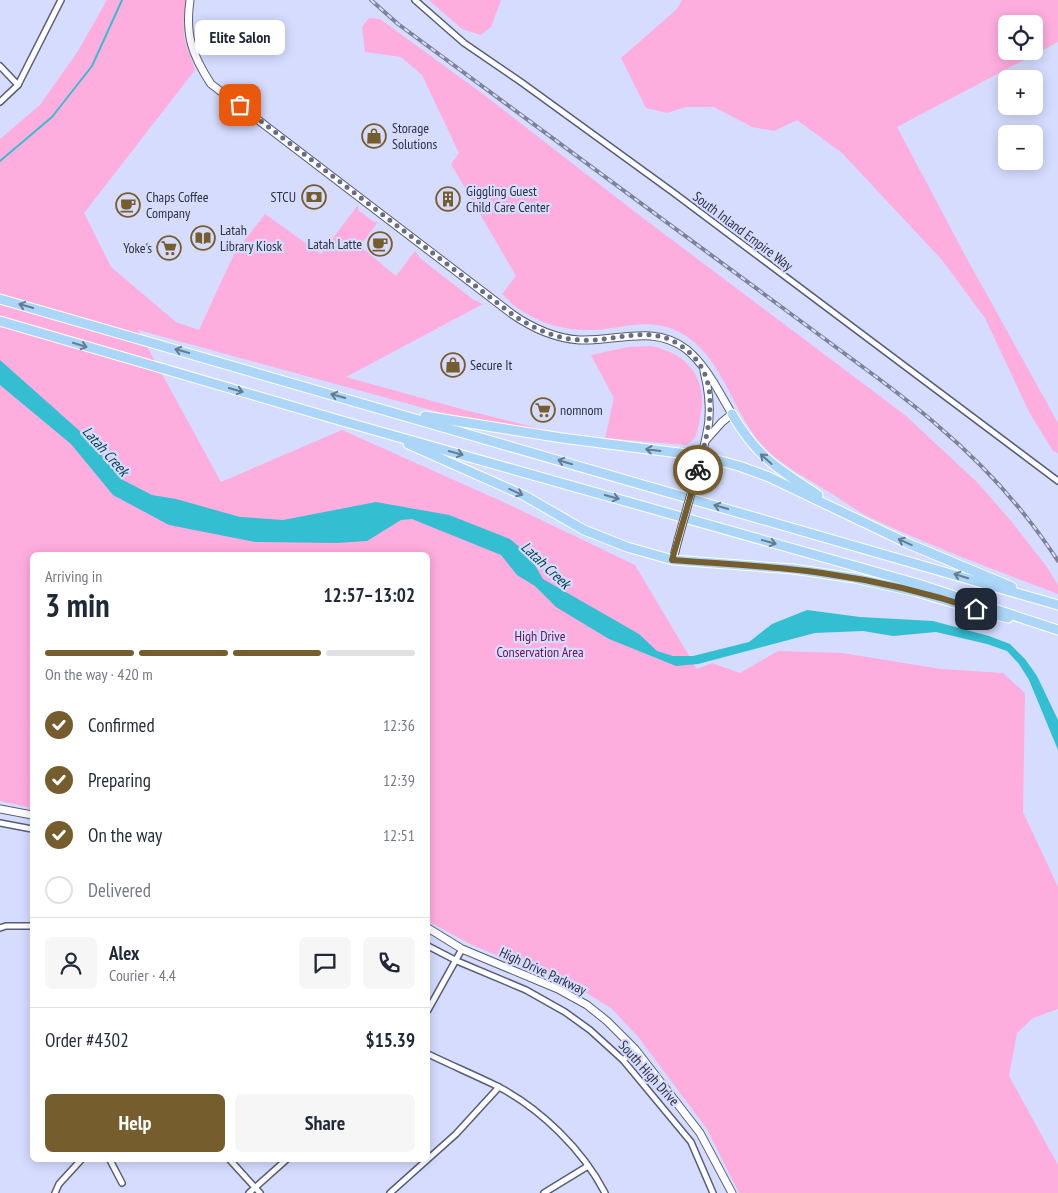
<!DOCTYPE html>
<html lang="en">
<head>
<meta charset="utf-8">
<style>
  :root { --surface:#fff; --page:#f6f6f7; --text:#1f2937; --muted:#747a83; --line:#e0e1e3; --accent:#765d2e }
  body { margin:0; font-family:"PT Sans Narrow",sans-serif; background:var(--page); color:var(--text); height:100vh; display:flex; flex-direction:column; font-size:19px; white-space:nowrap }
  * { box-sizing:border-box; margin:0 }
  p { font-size:16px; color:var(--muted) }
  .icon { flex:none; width:28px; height:28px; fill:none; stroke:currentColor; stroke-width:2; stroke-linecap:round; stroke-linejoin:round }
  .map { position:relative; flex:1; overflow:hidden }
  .details { position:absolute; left:30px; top:552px; width:400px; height:610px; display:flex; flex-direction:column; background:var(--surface); border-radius:8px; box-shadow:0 2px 12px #0003 }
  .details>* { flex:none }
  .tools { position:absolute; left:998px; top:15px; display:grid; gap:10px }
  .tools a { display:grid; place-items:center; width:45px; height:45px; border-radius:8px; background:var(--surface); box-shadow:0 2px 12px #0003; font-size:25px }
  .pin { position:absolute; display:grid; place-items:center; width:42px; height:42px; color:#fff; margin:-21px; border-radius:10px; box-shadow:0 2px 8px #0006 }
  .courier { position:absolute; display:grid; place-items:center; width:50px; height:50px; margin:-25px; border:4px solid #765d2e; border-radius:50%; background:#fff; color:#222; box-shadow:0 1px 6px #0007 }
  .bubble { position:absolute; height:35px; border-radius:8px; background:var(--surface); box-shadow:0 2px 12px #0003; font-size:16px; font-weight:700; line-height:35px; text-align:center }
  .overview em { font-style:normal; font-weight:700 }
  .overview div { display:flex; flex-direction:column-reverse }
  .overview { display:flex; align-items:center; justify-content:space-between; height:85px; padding:0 15px }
  h1 { font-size:32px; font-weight:700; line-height:38px }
  .bar { display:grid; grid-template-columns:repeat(4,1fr); gap:8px 5px; align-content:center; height:60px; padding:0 15px }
  .bar i { height:6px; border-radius:4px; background:var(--line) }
  .bar .on { background:var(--accent) }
  .bar p { grid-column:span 4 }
  .line { display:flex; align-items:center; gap:12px; padding:0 15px; border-top:1px solid var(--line) }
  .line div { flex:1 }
  .round { display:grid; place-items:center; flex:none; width:52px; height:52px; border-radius:8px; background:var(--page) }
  ol { padding:0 15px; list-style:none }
  li { display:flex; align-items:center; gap:15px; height:55px }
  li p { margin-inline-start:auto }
  li .icon { padding:5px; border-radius:50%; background:var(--accent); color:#fff; stroke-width:4 }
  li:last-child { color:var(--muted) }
  li i { width:28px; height:28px; border:2px solid var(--line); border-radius:50% }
  .action { display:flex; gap:10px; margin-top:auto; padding:10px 15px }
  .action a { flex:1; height:58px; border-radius:8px; background:var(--accent); color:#fff; font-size:20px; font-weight:700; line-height:58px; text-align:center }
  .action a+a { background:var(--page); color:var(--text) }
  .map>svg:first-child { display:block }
  .green { fill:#feaddf; fill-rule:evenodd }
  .water { fill:#34bed2 }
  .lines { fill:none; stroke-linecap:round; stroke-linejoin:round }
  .stream { stroke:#34bed2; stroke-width:2 }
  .street-casing { stroke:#575d7a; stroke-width:8 }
  .secondary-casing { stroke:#575d7a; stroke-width:9 }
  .highway-casing { stroke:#fff; stroke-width:11 }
  .street { stroke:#fff; stroke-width:5 }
  .secondary { stroke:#fff; stroke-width:7 }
  .highway { stroke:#abd6f7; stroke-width:9 }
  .rail-casing { stroke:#7d8298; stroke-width:4 }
  .rail { stroke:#d5dcfe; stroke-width:2; stroke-dasharray:5.5; stroke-linecap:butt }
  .secondary-bridge-casing { stroke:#575d7a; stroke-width:9; stroke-linecap:butt }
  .secondary-bridge { stroke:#fff; stroke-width:7 }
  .oneway { stroke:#667b91 }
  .done { stroke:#686d81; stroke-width:5; stroke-dasharray:0 9 }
  .route { stroke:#765d2e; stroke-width:6 }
  .labels { text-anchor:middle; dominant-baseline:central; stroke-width:4.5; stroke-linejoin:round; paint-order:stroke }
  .poi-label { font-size:14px; fill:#2e313e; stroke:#d5dcfe; text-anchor:start }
  .street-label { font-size:14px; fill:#2e313e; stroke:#d5dcfe }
  .park-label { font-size:14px; fill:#701156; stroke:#d5dcfe }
  .water-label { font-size:15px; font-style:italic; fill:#07444d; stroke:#d5dcfe }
</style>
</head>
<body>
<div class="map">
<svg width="1058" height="1193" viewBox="0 0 1058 1193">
  <rect width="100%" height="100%" fill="#d5dcfe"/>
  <g class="green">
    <path d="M107,0H186C184,15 182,29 186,44C188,53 193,61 195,70L84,213L111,267L176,322L199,330L234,254L265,214L321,254L358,205V210L374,222H378L360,246L396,276L415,251L421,259L474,300L483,304L346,377L465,410L554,432L489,423L442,413L138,330L221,482L342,430L512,506L635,565L697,669L712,663L740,673L778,651L842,653L941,669L1003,673L1025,693L1023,812L1058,887V1009L1033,1018L1017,1033L1009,1076L1058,1165V1193H739L707,1129L639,1038L612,1009L585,992L470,944L428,921V555H32V808L0,801V139L40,105L78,51Z"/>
    <polygon points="429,0 501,0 491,27 481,35 462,29"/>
    <path d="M682,0H1058V42L897,127L966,257L1058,423V453L1053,451L1029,412L985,318L942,260L842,153L797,120L774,131L752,127L714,107H686L667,113L646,108L621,58L677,9ZM1006,24H1034V51H1006Z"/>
    <path d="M369,18L380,19L483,94L643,218L905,415L978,483L1011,521L1047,567L1058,585V594C995,570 930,546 869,517C854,509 839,498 824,489C806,478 787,468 771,454C732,420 726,356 679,332C650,317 624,328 594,330C569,331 543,325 522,311C515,307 508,300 502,294L516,276L451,164L459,153L422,75L401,57L365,52L362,27Z"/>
    <path d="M650,346C691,353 710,383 699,423C697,433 696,440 686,445L605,438L614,398L591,355L628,347Z"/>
  </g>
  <polygon class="water" points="0,360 82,433 123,480 152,495 176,499 240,517 283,520 376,502 449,515 510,539 529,555 543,579 639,634 657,651 673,656 693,656 749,642 772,624 807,610 860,617 933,621 989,636 1010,644 1025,659 1037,676 1058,720 1058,750 1029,680 1019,664 1007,651 987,644 936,632 893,636 863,631 815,633 698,664 676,666 609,639 556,607 535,586 517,575 501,555 412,519 401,520 367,541 337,543 255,542 169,525 113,495 71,444 0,385"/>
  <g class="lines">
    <polyline class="stream" points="0,161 52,117 92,66 122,0"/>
    <g class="street-casing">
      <g id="street">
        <polyline points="415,0 464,43 521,82 674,193 1058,481"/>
        <polyline points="0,66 18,85"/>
        <polyline points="0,102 18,85 61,0"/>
        <polyline points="0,823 32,829"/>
        <polyline points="0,928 6,926 32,926"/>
        <polyline points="428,946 457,961 526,990 565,1012 590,1030 623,1060 691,1142 713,1193"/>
        <polyline points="428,1010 462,949"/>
        <path d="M428,1054C451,1065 474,1075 497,1086C540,1108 583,1150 605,1193"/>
        <polyline points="623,1060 635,1049"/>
        <polyline points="110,1160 122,1183"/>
        <polyline points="230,1160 260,1193"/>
        <polyline points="55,1193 59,1184 81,1160"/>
        <polyline points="249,1193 286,1160"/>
        <polyline points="390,1193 456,1134 499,1087"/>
        <polyline points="544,1193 588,1166"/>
      </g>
    </g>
    <g class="secondary-casing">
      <g id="secondary">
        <path d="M190,0C185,35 192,55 211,84L512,314C532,328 554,338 579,340C616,342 653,324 686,349C706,365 719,392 732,414L722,422L706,440"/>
        <path d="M698,469C709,430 714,411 704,371"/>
        <polyline points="673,560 678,540"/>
        <polyline points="0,809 32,815"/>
        <polyline points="428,928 462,949 558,989 587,1005 607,1021 635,1049 700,1133 732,1193"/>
      </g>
    </g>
    <g class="highway-casing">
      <g id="highway">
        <polyline points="0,299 1058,605"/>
        <polyline points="0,321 349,423 918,584 1058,630"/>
        <path d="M732,414C757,457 778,469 818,495"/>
        <polyline points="425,416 562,438 702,456 739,466 769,477 861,521"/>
        <polyline points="408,444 525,496 584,530 627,547 673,560 793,569 854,578 917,592 995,615 1008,618"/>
        <polyline points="857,519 909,544 1012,587"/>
      </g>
    </g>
    <use href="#street" class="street"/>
    <use href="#secondary" class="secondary"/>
    <use href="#highway" class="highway"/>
    <g class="rail-casing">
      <path id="rail" d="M371,0L398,24L875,376C896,392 918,408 938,426C984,465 1025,510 1058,561"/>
    </g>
    <use href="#rail" class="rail"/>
    <g class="secondary-bridge-casing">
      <polyline id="secondary-bridge" points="678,540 698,469"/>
    </g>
    <use href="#secondary-bridge" class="secondary-bridge"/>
  </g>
  <defs><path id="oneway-shaft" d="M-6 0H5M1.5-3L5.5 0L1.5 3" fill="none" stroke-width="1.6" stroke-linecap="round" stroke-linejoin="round" transform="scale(1.25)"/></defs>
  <g class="oneway">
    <use href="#oneway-shaft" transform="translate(26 306) rotate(-164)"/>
    <use href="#oneway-shaft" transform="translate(80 345) rotate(17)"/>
    <use href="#oneway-shaft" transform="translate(182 351) rotate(-164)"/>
    <use href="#oneway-shaft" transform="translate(236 390) rotate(16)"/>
    <use href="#oneway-shaft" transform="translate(338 396) rotate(-164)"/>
    <use href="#oneway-shaft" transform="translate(653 450) rotate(-173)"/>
    <use href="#oneway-shaft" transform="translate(456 453) rotate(16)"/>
    <use href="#oneway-shaft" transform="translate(766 459) rotate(-138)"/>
    <use href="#oneway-shaft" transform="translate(565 462) rotate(-163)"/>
    <use href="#oneway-shaft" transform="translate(516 492) rotate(24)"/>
    <use href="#oneway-shaft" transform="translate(612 497) rotate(16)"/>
    <use href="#oneway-shaft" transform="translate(721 507) rotate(-164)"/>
    <use href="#oneway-shaft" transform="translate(769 542) rotate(16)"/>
    <use href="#oneway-shaft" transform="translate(905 542) rotate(-156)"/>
    <use href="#oneway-shaft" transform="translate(961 576) rotate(-163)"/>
  </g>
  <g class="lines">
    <path class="done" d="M240,105L512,314C532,328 554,338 579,340C603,342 627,333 651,335C665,336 678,342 689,352C723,382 708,432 698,470"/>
    <path class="route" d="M698,470L672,560C724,564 777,566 828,574C878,581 928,593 976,609"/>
  </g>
  <defs>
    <g id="shop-ring" transform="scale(1.25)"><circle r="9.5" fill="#d5dcfe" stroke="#765d2e" stroke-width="1.5"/><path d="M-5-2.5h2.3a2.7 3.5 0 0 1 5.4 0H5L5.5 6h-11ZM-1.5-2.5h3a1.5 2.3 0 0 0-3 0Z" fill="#765d2e"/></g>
    <g id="bank-ring" transform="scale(1.25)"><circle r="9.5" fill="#d5dcfe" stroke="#765d2e" stroke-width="1.5"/><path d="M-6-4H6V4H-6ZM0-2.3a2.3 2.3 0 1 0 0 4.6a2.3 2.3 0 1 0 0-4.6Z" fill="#765d2e"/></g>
    <g id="building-ring" transform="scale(1.25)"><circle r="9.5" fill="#d5dcfe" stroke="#765d2e" stroke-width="1.5"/><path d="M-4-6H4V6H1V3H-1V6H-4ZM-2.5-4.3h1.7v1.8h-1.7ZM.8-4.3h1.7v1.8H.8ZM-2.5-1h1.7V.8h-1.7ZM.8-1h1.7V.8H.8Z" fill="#765d2e"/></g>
    <g id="cafe-ring" transform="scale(1.25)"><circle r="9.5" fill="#d5dcfe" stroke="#765d2e" stroke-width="1.5"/><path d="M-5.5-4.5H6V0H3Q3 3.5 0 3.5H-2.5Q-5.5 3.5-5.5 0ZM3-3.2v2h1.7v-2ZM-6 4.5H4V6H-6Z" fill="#765d2e"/></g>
    <g id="library-ring" transform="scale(1.25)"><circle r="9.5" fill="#d5dcfe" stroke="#765d2e" stroke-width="1.5"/><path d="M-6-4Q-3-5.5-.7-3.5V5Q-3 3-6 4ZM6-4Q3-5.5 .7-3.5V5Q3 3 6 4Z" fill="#765d2e"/></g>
    <g id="supermarket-ring" transform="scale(1.25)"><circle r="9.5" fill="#d5dcfe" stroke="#765d2e" stroke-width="1.5"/><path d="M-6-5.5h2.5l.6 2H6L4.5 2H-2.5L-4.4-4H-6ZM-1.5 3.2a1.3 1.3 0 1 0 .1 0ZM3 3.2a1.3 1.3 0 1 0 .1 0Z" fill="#765d2e"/></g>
  </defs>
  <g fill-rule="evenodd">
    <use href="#shop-ring" x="374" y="136"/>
    <use href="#bank-ring" x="314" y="197"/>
    <use href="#building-ring" x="448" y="199"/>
    <use href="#cafe-ring" x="128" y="205"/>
    <use href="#library-ring" x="203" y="238"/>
    <use href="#cafe-ring" x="380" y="244"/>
    <use href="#supermarket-ring" x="169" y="248"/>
    <use href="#shop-ring" x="453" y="365"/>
    <use href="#supermarket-ring" x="543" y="410"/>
  </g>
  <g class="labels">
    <g class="poi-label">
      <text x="392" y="128">Storage<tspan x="392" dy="16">Solutions</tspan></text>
      <text x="466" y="191">Giggling Guest<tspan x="466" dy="16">Child Care Center</tspan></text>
      <text x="146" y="197">Chaps Coffee<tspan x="146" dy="16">Company</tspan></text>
      <text x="296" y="197" text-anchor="end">STCU</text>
      <text x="220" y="230">Latah<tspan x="220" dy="16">Library Kiosk</tspan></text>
      <text x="362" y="244" text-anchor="end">Latah Latte</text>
      <text x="152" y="248" text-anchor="end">Yoke's</text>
      <text x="470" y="365">Secure It</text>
      <text x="560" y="410">nomnom</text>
    </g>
    <g class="street-label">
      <text transform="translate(743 231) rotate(37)">South Inland Empire Way</text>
      <text transform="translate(543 971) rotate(25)">High Drive Parkway</text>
      <text transform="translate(649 1073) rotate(48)">South High Drive</text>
    </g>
    <g class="park-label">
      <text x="540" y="636">High Drive<tspan x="540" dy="16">Conservation Area</tspan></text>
    </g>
    <g class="water-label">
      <text transform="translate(106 451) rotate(48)">Latah Creek</text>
      <text transform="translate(546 565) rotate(43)">Latah Creek</text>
    </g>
  </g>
</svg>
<div class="tools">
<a><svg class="icon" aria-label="locate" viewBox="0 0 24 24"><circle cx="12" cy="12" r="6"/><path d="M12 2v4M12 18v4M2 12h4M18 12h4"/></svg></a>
<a>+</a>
<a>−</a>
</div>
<div class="pin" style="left:240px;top:105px;background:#ea580c"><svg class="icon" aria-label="bag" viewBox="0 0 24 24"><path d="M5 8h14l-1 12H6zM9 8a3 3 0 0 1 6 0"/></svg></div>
<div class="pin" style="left:976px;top:609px;background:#1f2937"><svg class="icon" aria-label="home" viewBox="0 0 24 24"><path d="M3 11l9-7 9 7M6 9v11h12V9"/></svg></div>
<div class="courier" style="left:698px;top:470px"><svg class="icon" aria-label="bike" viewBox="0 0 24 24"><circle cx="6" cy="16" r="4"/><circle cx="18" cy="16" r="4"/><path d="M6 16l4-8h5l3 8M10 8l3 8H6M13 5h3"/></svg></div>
<div class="bubble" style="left:195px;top:20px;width:90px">Elite Salon</div>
<section class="details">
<div class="overview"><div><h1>3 min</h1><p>Arriving in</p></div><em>12:57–13:02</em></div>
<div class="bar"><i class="on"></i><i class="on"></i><i class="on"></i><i></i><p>On the way · 420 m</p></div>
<ol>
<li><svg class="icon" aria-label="check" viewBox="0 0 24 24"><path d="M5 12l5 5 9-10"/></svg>Confirmed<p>12:36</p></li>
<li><svg class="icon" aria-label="check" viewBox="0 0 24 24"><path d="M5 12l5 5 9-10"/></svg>Preparing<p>12:39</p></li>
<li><svg class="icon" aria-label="check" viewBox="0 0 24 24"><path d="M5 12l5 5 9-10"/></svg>On the way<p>12:51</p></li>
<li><i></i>Delivered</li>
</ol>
<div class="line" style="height:90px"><a class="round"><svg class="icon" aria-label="person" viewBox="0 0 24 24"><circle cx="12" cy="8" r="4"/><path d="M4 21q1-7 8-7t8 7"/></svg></a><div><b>Alex</b><p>Courier · 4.4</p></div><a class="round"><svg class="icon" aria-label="chat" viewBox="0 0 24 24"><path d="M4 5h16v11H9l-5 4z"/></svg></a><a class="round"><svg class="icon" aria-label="phone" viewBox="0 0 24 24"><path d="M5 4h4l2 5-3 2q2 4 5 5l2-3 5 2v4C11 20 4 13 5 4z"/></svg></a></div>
<div class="line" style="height:65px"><div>Order #4302</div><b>$15.39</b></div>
<div class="action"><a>Help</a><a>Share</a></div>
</section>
</div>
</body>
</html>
